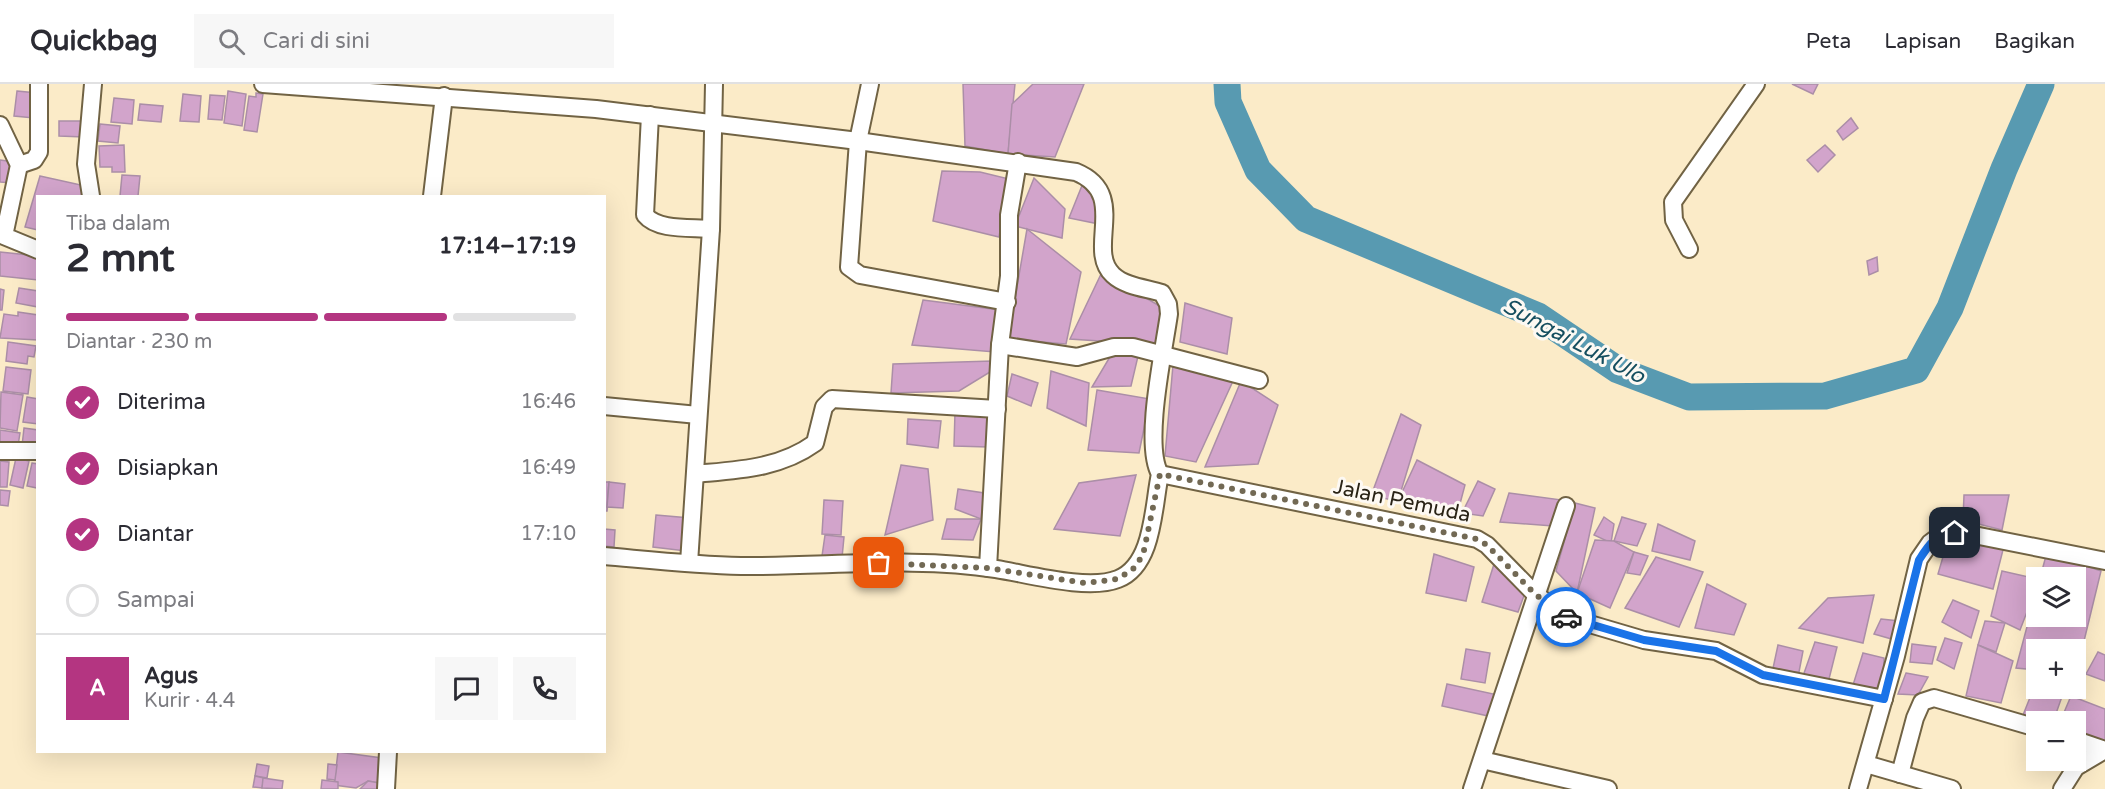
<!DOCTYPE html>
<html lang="id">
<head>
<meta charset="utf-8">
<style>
  :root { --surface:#fff; --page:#f7f7f7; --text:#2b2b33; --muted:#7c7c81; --line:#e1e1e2; --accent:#b43581 }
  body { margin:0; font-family:"Varela Round",sans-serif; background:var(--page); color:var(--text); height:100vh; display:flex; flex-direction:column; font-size:22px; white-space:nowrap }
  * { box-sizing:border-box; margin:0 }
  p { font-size:20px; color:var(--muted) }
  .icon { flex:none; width:33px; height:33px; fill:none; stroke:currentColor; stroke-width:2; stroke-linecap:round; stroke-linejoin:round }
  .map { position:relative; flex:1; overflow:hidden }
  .details { position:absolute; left:36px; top:111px; width:570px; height:558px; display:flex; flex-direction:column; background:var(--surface); border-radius:0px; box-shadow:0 6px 24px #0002 }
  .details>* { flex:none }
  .controls { position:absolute; left:2026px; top:483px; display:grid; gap:12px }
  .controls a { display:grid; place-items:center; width:60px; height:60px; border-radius:0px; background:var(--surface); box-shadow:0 6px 24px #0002; font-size:30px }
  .pin { position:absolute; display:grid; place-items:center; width:51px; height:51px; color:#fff; margin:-26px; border-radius:12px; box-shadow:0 3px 9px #0006 }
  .courier { position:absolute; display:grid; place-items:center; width:60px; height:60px; margin:-30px; border:4px solid #1a73e8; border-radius:50%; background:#fff; color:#222; box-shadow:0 2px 8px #0007 }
  .headline em { font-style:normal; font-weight:800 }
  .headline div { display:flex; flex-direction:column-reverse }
  .headline { display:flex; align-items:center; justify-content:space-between; height:102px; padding:0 30px }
  h1 { font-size:39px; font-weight:800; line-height:45px }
  .bar { display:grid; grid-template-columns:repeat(4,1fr); gap:9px 6px; align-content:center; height:72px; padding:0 30px }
  .bar i { height:8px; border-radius:4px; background:var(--line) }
  .bar .current { background:var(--accent) }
  .bar p { grid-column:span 4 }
  .line { display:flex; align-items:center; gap:15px; padding:0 30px; border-top:2px solid var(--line) }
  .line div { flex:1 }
  .round { display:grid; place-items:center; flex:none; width:63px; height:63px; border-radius:0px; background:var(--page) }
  ol { padding:0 30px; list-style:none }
  li { display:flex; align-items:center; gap:18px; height:66px }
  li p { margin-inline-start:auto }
  li .icon { padding:6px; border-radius:50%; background:var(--accent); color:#fff; stroke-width:4 }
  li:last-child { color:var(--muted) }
  li i { width:33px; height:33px; border:3px solid var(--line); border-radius:50% }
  header { display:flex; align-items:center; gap:36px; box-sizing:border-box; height:84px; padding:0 30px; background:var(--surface); border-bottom:2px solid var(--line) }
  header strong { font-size:28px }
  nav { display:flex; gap:33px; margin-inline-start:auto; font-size:21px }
  .search { width:420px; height:54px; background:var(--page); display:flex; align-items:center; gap:15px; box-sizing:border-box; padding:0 21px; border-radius:0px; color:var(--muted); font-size:22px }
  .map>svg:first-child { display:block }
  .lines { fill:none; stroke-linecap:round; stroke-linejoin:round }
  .river { stroke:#589ab1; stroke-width:27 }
  .building { fill:#d2a4cb; stroke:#ab8ea7; stroke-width:1.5 }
  .minor-casing { stroke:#716344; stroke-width:20 }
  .minor { stroke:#fff; stroke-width:16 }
  .done { stroke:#726954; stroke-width:6; stroke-dasharray:0 10.8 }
  .route { stroke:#1a73e8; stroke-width:8 }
  .labels { text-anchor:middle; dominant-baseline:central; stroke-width:6; stroke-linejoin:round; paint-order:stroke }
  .street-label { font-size:21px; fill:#292316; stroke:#fdf9f3 }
  .water-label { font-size:22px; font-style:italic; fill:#154e5f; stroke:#fdf9f3 }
</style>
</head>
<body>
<header>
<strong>Quickbag</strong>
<div class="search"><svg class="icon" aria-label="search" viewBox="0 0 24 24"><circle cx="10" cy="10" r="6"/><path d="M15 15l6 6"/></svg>Cari di sini</div>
<nav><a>Peta</a><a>Lapisan</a><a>Bagikan</a></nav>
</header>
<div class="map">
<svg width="2105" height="705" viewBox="0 0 2105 705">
  <rect width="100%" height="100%" fill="#fbebc8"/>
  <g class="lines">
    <polyline class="river" points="1227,0 1228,18 1258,86 1306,135 1538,232 1618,286 1689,313 1825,312 1916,286 1950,224 2004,85 2041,0"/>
  </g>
  <g class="building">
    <polygon points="963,0 1015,0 1008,70 965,62"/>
    <polygon points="1033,0 1084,0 1055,73 1008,70 1012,20"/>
    <polygon points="1792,0 1818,0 1813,10"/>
    <polygon points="17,7 37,9 34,34 14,32"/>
    <polygon points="228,7 246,10 242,42 224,39"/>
    <polygon points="256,9 263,10 257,48 244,46 249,12 256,13"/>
    <polygon points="183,10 201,12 199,38 180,37"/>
    <polygon points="210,11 225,12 222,36 208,35"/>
    <polygon points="114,14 134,16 132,40 111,38"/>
    <polygon points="140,20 163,22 161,38 138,36"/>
    <polygon points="1851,34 1858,44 1843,56 1837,47"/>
    <polygon points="59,37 85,37 84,53 59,52"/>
    <polygon points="100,40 120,42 118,59 98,57"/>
    <polygon points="124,61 125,88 112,88 112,83 100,83 99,62"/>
    <polygon points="1825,61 1835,71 1818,88 1807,76"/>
    <polygon points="0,76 15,78 12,99 0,98"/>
    <polygon points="942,87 980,88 1009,95 999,153 933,137"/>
    <polygon points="122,91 140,92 138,112 120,112"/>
    <polygon points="40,92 90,103 88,112 38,112 38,146 25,143"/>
    <polygon points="1034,94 1065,125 1062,154 1015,142"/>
    <polygon points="1083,99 1103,119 1099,140 1069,134"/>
    <polygon points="1027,145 1081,188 1066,260 1008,255"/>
    <polygon points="0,168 38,172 38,196 0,192"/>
    <polygon points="1877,173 1878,187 1869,191 1867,177"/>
    <polygon points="1102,188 1163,224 1159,261 1070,255"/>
    <polygon points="19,204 38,207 38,223 16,219"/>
    <polygon points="0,205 4,206 2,226 0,226"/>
    <polygon points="923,216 1000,226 995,268 912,261"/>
    <polygon points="1185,219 1232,234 1227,270 1180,258"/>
    <polygon points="18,228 38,231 38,256 0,254 4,230 18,232"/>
    <polygon points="8,258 36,262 34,273 28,272 27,280 6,277"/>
    <polygon points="1114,266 1139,268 1131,302 1092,303"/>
    <polygon points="992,277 990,288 959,307 891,309 893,280"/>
    <polygon points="1173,281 1233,297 1196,378 1165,372"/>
    <polygon points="6,283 31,286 28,310 3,307"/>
    <polygon points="1051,287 1089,299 1086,342 1047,324"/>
    <polygon points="1012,290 1038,299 1031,322 1007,312"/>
    <polygon points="1241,297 1278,321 1258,380 1205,383"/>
    <polygon points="1097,306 1150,315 1139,369 1088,366"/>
    <polygon points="1,308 23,311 17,347 0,344"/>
    <polygon points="27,313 38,315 38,340 23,338"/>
    <polygon points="955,328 992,331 988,363 954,362"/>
    <polygon points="1401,330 1421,341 1398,417 1371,412"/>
    <polygon points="908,335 941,337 938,364 907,360"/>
    <polygon points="24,344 38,346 37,373 21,371"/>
    <polygon points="0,346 20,349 16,374 0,371"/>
    <polygon points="16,374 29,377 23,404 10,401"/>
    <polygon points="1417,376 1465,401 1457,431 1398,417"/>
    <polygon points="0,377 9,378 7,403 0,403"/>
    <polygon points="32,379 38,380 37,404 27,402"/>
    <polygon points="901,381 928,385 933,436 885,451"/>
    <polygon points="1136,391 1120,452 1054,445 1079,399"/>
    <polygon points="1478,397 1495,405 1483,432 1462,429"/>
    <polygon points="604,398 609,398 607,427 604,427"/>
    <polygon points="609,398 625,400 623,424 607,423"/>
    <polygon points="958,405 984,409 981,435 955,425"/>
    <polygon points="0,406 10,407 8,422 0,421"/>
    <polygon points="1509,409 1562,416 1553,442 1500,438"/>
    <polygon points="1964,411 2009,411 2002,446 1963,436"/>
    <polygon points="824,416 843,417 841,451 822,450"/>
    <polygon points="1575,419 1595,424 1577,509 1556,487"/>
    <polygon points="656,431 690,434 686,467 653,463"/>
    <polygon points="1604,433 1614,440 1611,459 1594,451"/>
    <polygon points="1622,433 1646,440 1637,462 1614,457"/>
    <polygon points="947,435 981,435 973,456 942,455"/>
    <polygon points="1658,440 1695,457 1690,476 1652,467"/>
    <polygon points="604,445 615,446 614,463 604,462"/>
    <polygon points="825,451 844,453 842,474 822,472"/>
    <polygon points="1969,453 2004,462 1993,505 1938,490 1947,459"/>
    <polygon points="1595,456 1614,457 1634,468 1610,524 1577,509"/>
    <polygon points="1634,468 1648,472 1640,491 1627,489"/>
    <polygon points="2047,468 2101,487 2076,590 2076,566 2037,566 2037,586 2016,584 2037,505 2037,532 2076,532 2076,494 2040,494"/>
    <polygon points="1434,470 1474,483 1466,517 1426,509"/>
    <polygon points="1656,473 1703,488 1679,543 1625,524"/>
    <polygon points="1495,477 1525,509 1518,528 1482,518"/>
    <polygon points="2002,487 2037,495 2037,502 2020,546 1991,532"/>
    <polygon points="1707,500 1746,520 1734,551 1695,544"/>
    <polygon points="1874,511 1863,559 1799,544 1828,514"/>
    <polygon points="1953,516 1979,527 1971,554 1942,538"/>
    <polygon points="1881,535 1899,537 1895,556 1874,550"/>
    <polygon points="1985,537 2005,539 1996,568 1978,561"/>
    <polygon points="1945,554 1962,559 1954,585 1937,576"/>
    <polygon points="1815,558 1837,563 1829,595 1803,592"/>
    <polygon points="1912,560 1936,563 1932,580 1910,578"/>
    <polygon points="1778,561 1803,567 1799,588 1772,589"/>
    <polygon points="1978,561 2013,577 2001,619 1966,612"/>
    <polygon points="1466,565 1490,569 1485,599 1461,595"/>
    <polygon points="2098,568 2105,571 2105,597 2086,590"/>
    <polygon points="1863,569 1884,574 1883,605 1853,601"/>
    <polygon points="1906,589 1928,593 1918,611 1898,610"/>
    <polygon points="2037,596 2037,604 2065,604 2053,638 2039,638 2023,631"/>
    <polygon points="1447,600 1498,611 1493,633 1442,622"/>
    <polygon points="2071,612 2105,625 2105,658 2076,647 2076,638 2060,638"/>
    <polygon points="338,668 382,674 379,699 368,697 356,704 334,701"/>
    <polygon points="257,680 269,682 267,694 255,692"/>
    <polygon points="328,680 337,681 335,696 327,695"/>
    <polygon points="255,692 264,694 262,704 253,703"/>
    <polygon points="263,694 283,697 282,705 262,704"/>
    <polygon points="322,696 338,698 338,705 321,705"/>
    <polygon points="368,697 385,700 384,705 360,705"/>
  </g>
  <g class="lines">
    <g class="minor-casing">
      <g id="minor">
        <path d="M263,0L596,25L858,57L1076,88C1130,110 1085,165 1113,191C1126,203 1147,204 1162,209L1168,220L1169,230C1164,266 1143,360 1160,390C1153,422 1154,481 1118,495C1088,507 1028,490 996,485C912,472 826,483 741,482C695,481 650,476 604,472"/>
        <polyline points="870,0 858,57 849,183 860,191 1007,218"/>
        <path d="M650,31L645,131C658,147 692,143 711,145"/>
        <polyline points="0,41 19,81 4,152 38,166"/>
        <polyline points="19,81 34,76 39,68 39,0"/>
        <polyline points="91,112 86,80 93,0"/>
        <polyline points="432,112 444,12"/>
        <polyline points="1689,165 1674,136 1673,118 1756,0"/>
        <polyline points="1000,261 1077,273 1114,263 1133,263 1259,296"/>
        <polyline points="604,322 698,331"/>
        <polyline points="0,367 38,367"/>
        <path d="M695,390C737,386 779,385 815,359L824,323L832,315L997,325"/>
        <polyline points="1160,390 1477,455 1487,461 1535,510 1566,533 1644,556 1716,567 1763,591 1884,615"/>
        <polyline points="689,479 711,145 714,0"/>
        <polyline points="988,484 1000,261 1009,192 1009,131 1018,78"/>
        <polyline points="2076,656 2105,666"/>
        <polyline points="1482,676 1608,705"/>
        <polyline points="1866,680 1952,705"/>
        <polyline points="1900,690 1915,634 1922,618 1934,614 2037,644"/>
        <polyline points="386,705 388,668"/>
        <polyline points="1472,705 1566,422"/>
        <polyline points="1858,705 1896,572 1919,475 1930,459 1942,450 1969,450 2105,477"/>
        <polyline points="2062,705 2076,683 2105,666"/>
      </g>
    </g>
    <use href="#minor" class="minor"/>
  </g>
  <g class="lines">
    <polyline class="done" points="879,479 988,484 1085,499 1118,495 1133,485 1143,471 1160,390 1477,455 1487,461 1535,510 1566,533"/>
    <path class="route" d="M1566,533L1644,556L1716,567L1763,591L1884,615L1919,476C1929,460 1936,450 1955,449"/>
  </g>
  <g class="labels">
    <g class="street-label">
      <text transform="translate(1402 417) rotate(12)">Jalan Pemuda</text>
    </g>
    <g class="water-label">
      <text transform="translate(1574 257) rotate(28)">Sungai Luk Ulo</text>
    </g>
  </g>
</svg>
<div class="controls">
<a><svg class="icon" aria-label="layers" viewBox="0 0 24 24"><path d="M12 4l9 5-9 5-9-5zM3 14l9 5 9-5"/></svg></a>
<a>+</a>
<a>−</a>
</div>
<div class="pin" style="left:879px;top:479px;background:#ea580c"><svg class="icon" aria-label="bag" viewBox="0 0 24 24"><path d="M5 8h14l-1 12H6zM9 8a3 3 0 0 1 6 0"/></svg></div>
<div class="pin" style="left:1955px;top:449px;background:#1f2937"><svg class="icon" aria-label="home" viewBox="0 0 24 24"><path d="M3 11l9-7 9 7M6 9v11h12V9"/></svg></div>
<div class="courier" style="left:1566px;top:533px"><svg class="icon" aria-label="car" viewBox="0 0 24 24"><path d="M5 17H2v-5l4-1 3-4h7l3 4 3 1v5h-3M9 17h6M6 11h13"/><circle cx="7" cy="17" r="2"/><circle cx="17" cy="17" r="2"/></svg></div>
<section class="details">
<div class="headline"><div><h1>2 mnt</h1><p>Tiba dalam</p></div><em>17:14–17:19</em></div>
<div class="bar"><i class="current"></i><i class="current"></i><i class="current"></i><i></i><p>Diantar · 230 m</p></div>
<ol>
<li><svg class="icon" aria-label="check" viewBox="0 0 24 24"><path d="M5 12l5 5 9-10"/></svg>Diterima<p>16:46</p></li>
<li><svg class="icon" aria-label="check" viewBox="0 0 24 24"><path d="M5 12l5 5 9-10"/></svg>Disiapkan<p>16:49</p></li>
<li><svg class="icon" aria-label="check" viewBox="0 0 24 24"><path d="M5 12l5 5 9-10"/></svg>Diantar<p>17:10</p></li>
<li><i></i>Sampai</li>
</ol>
<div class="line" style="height:108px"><b class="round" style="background:var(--accent);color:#fff">A</b><div><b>Agus</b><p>Kurir · 4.4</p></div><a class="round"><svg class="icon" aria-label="chat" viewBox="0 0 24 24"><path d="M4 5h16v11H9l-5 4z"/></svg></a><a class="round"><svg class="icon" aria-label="phone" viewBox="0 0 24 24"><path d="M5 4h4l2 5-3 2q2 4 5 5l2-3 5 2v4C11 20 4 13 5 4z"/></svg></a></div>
</section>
</div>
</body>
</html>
